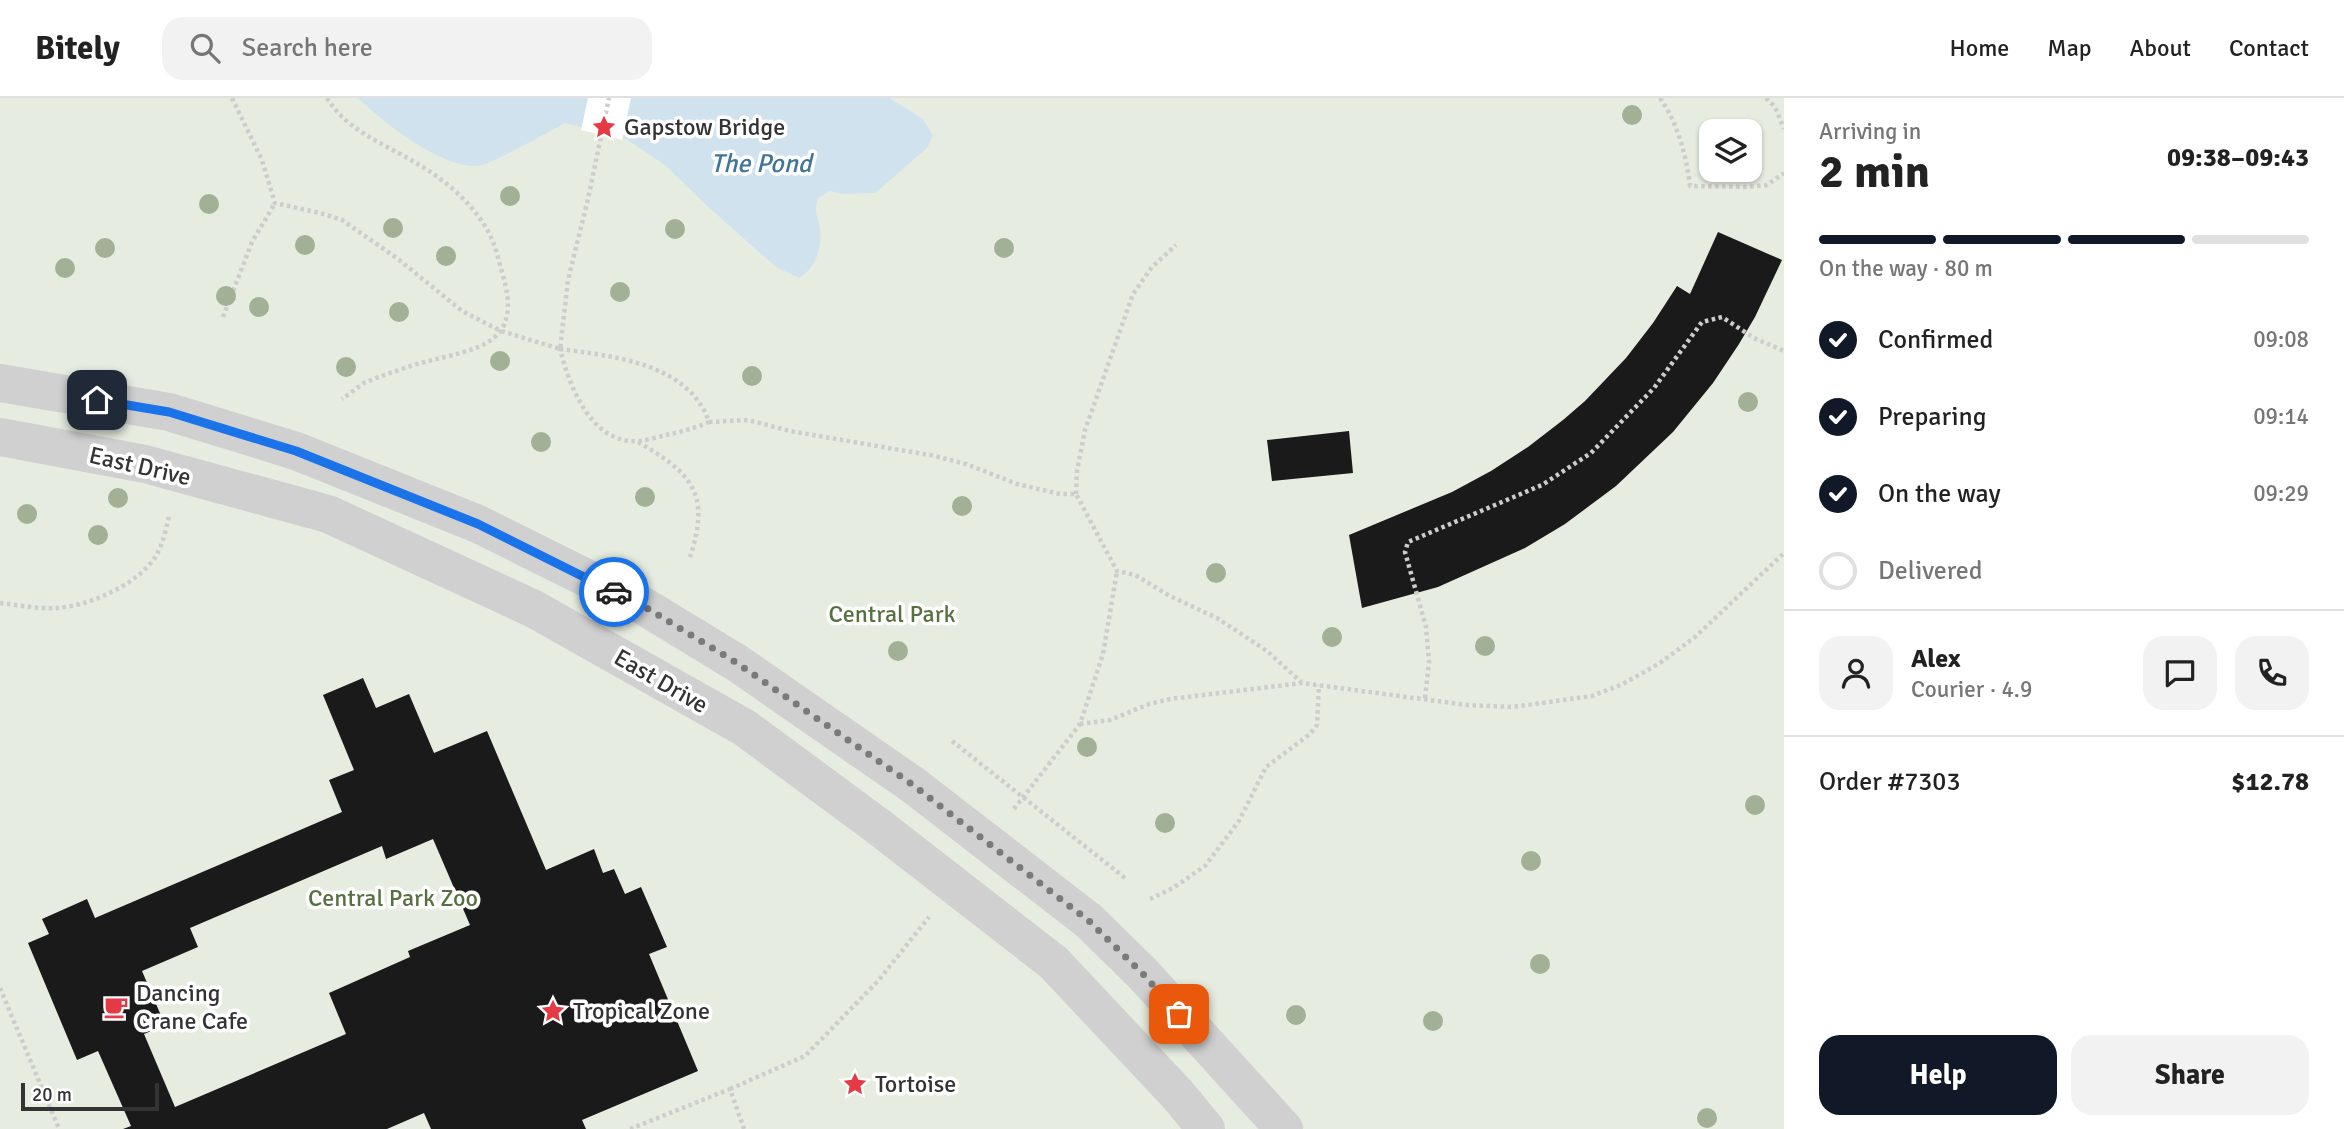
<!DOCTYPE html>
<html lang="en">
<head>
<meta charset="utf-8">
<style>
  :root { --surface:#fff; --page:#f2f2f2; --text:#222; --muted:#767676; --line:#e0e0e0; --accent:#111827 }
  body { margin:0; font-family:Signika,sans-serif; background:var(--page); color:var(--text); height:100vh; display:flex; flex-direction:column; font-size:26px; white-space:nowrap }
  * { box-sizing:border-box; margin:0 }
  p { font-size:23px; color:var(--muted) }
  .icon { flex:none; width:38px; height:38px; fill:none; stroke:currentColor; stroke-width:2; stroke-linecap:round; stroke-linejoin:round }
  .map { position:relative; flex:1; overflow:hidden }
  .side { display:flex; flex-direction:column; background:var(--surface); width:560px }
  .side>* { flex:none }
  .controls { position:absolute; left:1699px; top:21px; display:grid; gap:14px }
  .controls a { display:grid; place-items:center; width:63px; height:63px; border-radius:14px; background:var(--surface); box-shadow:0 2px 5px #0004; font-size:35px }
  .scale { position:absolute; left:21px; bottom:18px; width:138px; box-sizing:border-box; padding-left:7px; border:4px solid #333; border-top:0; font-size:19px; line-height:24px; white-space:nowrap; color:#333; -webkit-text-stroke:5px #fff; paint-order:stroke }
  .pin { position:absolute; display:grid; place-items:center; width:60px; height:60px; color:#fff; margin:-30px; border-radius:14px; box-shadow:0 4px 10px #0006 }
  .courier { position:absolute; display:grid; place-items:center; width:70px; height:70px; margin:-35px; border:5px solid #1a73e8; border-radius:50%; background:#fff; color:#222; box-shadow:0 2px 9px #0007 }
  .overview em { font-style:normal; font-weight:700 }
  .overview div { display:flex; flex-direction:column-reverse }
  .overview { display:flex; align-items:center; justify-content:space-between; height:119px; padding:0 35px }
  h1 { font-size:46px; font-weight:700; line-height:52px }
  .bar { display:grid; grid-template-columns:repeat(4,1fr); gap:10px 7px; align-content:center; height:84px; padding:0 35px }
  .bar i { height:9px; border-radius:5px; background:var(--line) }
  .bar .active { background:var(--accent) }
  .bar p { grid-column:span 4 }
  .line { display:flex; align-items:center; gap:18px; padding:0 35px; border-top:2px solid var(--line) }
  .line div { flex:1 }
  .round { display:grid; place-items:center; flex:none; width:74px; height:74px; border-radius:21px; background:var(--page) }
  ol { padding:0 35px; list-style:none }
  li { display:flex; align-items:center; gap:21px; height:77px }
  li p { margin-inline-start:auto }
  li .icon { padding:7px; border-radius:50%; background:var(--accent); color:#fff; stroke-width:4 }
  li:last-child { color:var(--muted) }
  li i { width:38px; height:38px; border:4px solid var(--line); border-radius:50% }
  .button { display:flex; gap:14px; margin-top:auto; padding:14px 35px }
  .button a { flex:1; height:80px; border-radius:21px; background:var(--accent); color:#fff; font-size:28px; font-weight:700; line-height:80px; text-align:center }
  .button a+a { background:var(--page); color:var(--text) }
  header { display:flex; align-items:center; gap:42px; box-sizing:border-box; height:98px; padding:0 35px; background:var(--surface); border-bottom:2px solid var(--line) }
  header strong { font-size:33px }
  nav { display:flex; gap:38px; margin-inline-start:auto; font-size:24px }
  .search { width:490px; height:63px; background:var(--page); display:flex; align-items:center; gap:18px; box-sizing:border-box; padding:0 24px; border-radius:21px; color:var(--muted); font-size:26px }
  main { display:flex; flex:1; min-height:0 }
  .map>svg:first-child { display:block }
  .green { fill:#e6ecdf; fill-rule:evenodd }
  .water { fill:#cfe2ee }
  .pier { fill:#fff }
  .building { fill:#1a1a1a; fill-rule:evenodd }
  .lines { fill:none; stroke-linecap:round; stroke-linejoin:round }
  .path { stroke:#cdcdcd; stroke-width:4.5; stroke-dasharray:3.5 3.5; stroke-linecap:butt }
  .minor { stroke:#d0d0d0; stroke-width:38 }
  .path-bridge { stroke:#cdcdcd; stroke-width:4.5; stroke-dasharray:3.5 3.5; stroke-linecap:butt }
  .minor-bridge { stroke:#d0d0d0; stroke-width:38 }
  .tree { fill:#a2b095 }
  .done { stroke:#7a7a7a; stroke-width:7; stroke-dasharray:0 12.6 }
  .route { stroke:#1a73e8; stroke-width:9 }
  .labels { text-anchor:middle; dominant-baseline:central; stroke-width:7; stroke-linejoin:round; paint-order:stroke }
  .poi-label { font-size:24px; fill:#333; stroke:#fff; text-anchor:start }
  .street-label { font-size:24px; fill:#333; stroke:#fff }
  .park-label { font-size:24px; fill:#56703f; stroke:#fff }
  .water-label { font-size:26px; font-style:italic; fill:#3f7597; stroke:#fff }
</style>
</head>
<body>
<header>
<strong>Bitely</strong>
<div class="search"><svg class="icon" aria-label="search" viewBox="0 0 24 24"><circle cx="10" cy="10" r="6"/><path d="M15 15l6 6"/></svg>Search here</div>
<nav><a>Home</a><a>Map</a><a>About</a><a>Contact</a></nav>
</header>
<main>
<div class="map">
<svg width="1784" height="1031" viewBox="0 0 1784 1031">
  <rect width="100%" height="100%" fill="#fff"/>
  <path class="green" d="M0,0H1784V1031H0ZM1712,33H1750V72H1712Z"/>
  <path class="water" d="M358,0H889L923,21L933,38L927,50L875,95L843,96L830,93L818,100C813,119 819,116 820,132C822,152 815,170 799,180L776,169L705,106L665,67L623,39L565,25C550,33 490,67 478,68C441,70 384,25 358,0Z"/>
  <polygon class="pier" points="588,0 631,0 622,42 581,32"/>
  <g class="building">
    <polygon points="1718,134 1782,162 1755,219 1739,246 1713,285 1673,334 1616,388 1565,426 1525,450 1438,489 1362,510 1349,437 1452,394 1491,373 1528,349 1563,322 1585,303 1626,260 1653,225 1677,188 1690,196"/>
    <polygon points="1349,333 1353,375 1272,383 1267,342"/>
    <path d="M363,580L376,610L409,596L434,655L487,633L546,772L594,751L603,775L614,771L625,796L641,789L667,849L649,856L698,973L582,1022L586,1031H431L424,1015L387,1031H123L131,1028L98,953L77,962L28,845L49,836L42,821L87,801L95,820L342,714L329,682L354,672L323,597ZM433,741L470,827L408,853L410,859L329,895L346,936L175,1009L144,936L165,927L142,873L198,849L190,830L382,748L386,761Z"/>
  </g>
  <g class="lines">
    <g class="path">
      <polyline points="232,0 262,62 275,105 320,115 342,122 398,161 462,213 501,233 560,251 568,182 588,101 609,0"/>
      <path d="M327,0C347,33 385,46 416,65C446,82 480,111 493,144C497,153 499,164 502,174C525,249 477,250 421,265C406,269 391,275 376,280L364,285L342,301"/>
      <path d="M1660,0C1678,26 1686,56 1690,88L1747,89L1767,87L1784,75"/>
      <polyline points="1766,0 1775,9 1784,31"/>
      <polyline points="223,219 252,144 275,105"/>
      <path d="M560,251C612,258 689,265 709,324C695,330 681,334 666,337C658,339 648,342 639,343C591,347 569,287 560,251Z"/>
      <polyline points="709,324 748,322 790,333 935,358 966,366 1017,386 1060,396 1076,396 1117,473 1135,477 1170,498 1217,520 1267,553 1301,584"/>
      <path d="M638,344C692,375 711,396 690,459"/>
      <polyline points="1076,396 1077,373 1085,332 1133,196 1152,169 1176,147"/>
      <path d="M0,505C18,507 37,511 54,510C88,509 140,486 157,456C163,445 166,431 169,419"/>
      <polyline points="1425,600 1429,564 1426,529 1405,454 1408,444 1542,387 1591,355 1654,290 1702,224 1722,219 1754,240 1784,253"/>
      <polyline points="1080,626 1110,622 1149,606 1170,601 1302,585 1467,607 1513,609 1592,598 1623,586 1660,565 1695,539 1784,455"/>
      <polyline points="1014,711 1080,626 1103,556 1117,473"/>
      <polyline points="1150,801 1173,790 1205,768 1239,723 1266,669 1310,636 1317,627 1319,587"/>
      <polyline points="0,890 59,1031"/>
      <polyline points="730,991 805,958 878,883 929,819"/>
      <polyline points="630,1031 730,991 744,1031"/>
    </g>
    <g class="minor">
      <polyline points="0,285 169,314 296,353 478,426 645,509 737,565 913,687"/>
      <polyline points="0,339 145,366 328,416 534,511 745,630 879,729"/>
      <polyline points="1089,823 1143,876 1284,1031"/>
      <polyline points="1054,865 1178,997 1206,1031"/>
    </g>
    <polyline class="path-bridge" points="952,643 1125,780"/>
    <g class="minor-bridge">
      <polyline points="913,687 1089,823"/>
      <polyline points="879,729 1054,865"/>
    </g>
  </g>
  <g class="tree">
    <circle cx="1632" cy="17" r="10"/>
    <circle cx="510" cy="98" r="10"/>
    <circle cx="209" cy="106" r="10"/>
    <circle cx="393" cy="130" r="10"/>
    <circle cx="675" cy="131" r="10"/>
    <circle cx="305" cy="147" r="10"/>
    <circle cx="105" cy="150" r="10"/>
    <circle cx="1004" cy="150" r="10"/>
    <circle cx="446" cy="158" r="10"/>
    <circle cx="65" cy="170" r="10"/>
    <circle cx="620" cy="194" r="10"/>
    <circle cx="226" cy="198" r="10"/>
    <circle cx="259" cy="209" r="10"/>
    <circle cx="399" cy="214" r="10"/>
    <circle cx="500" cy="263" r="10"/>
    <circle cx="346" cy="269" r="10"/>
    <circle cx="752" cy="278" r="10"/>
    <circle cx="1748" cy="304" r="10"/>
    <circle cx="541" cy="344" r="10"/>
    <circle cx="645" cy="399" r="10"/>
    <circle cx="118" cy="400" r="10"/>
    <circle cx="962" cy="408" r="10"/>
    <circle cx="27" cy="416" r="10"/>
    <circle cx="98" cy="437" r="10"/>
    <circle cx="1216" cy="475" r="10"/>
    <circle cx="1332" cy="539" r="10"/>
    <circle cx="1485" cy="548" r="10"/>
    <circle cx="898" cy="553" r="10"/>
    <circle cx="1087" cy="649" r="10"/>
    <circle cx="1755" cy="707" r="10"/>
    <circle cx="1165" cy="725" r="10"/>
    <circle cx="1531" cy="763" r="10"/>
    <circle cx="1540" cy="866" r="10"/>
    <circle cx="1296" cy="917" r="10"/>
    <circle cx="1433" cy="923" r="10"/>
    <circle cx="1707" cy="1020" r="10"/>
  </g>
  <g class="lines">
    <polyline class="done" points="614,494 645,509 737,565 913,687 1089,823 1143,876 1179,916"/>
    <polyline class="route" points="97,302 169,314 296,353 478,426 614,494"/>
  </g>
  <defs>
    <g id="sight-bare" transform="scale(1.89)"><path d="M0-6L1.8-2.2L6-1.7L2.9 1.2L3.7 5.4L0 3.3L-3.7 5.4L-2.9 1.2L-6-1.7L-1.8-2.2Z" fill="#e63946" stroke="#fff" stroke-width="2.5" paint-order="stroke"/></g>
    <g id="cafe-bare" transform="scale(1.89)"><path d="M-5.5-4.5H6V0H3Q3 3.5 0 3.5H-2.5Q-5.5 3.5-5.5 0ZM3-3.2v2h1.7v-2ZM-6 4.5H4V6H-6Z" fill="#e63946" stroke="#fff" stroke-width="2.5" paint-order="stroke"/></g>
  </defs>
  <g fill-rule="evenodd">
    <use href="#sight-bare" x="604" y="29"/>
    <use href="#cafe-bare" x="116" y="909"/>
    <use href="#sight-bare" x="553" y="913"/>
    <use href="#sight-bare" x="855" y="986"/>
  </g>
  <g class="labels">
    <g class="poi-label">
      <text x="624" y="29">Gapstow Bridge</text>
      <text x="136" y="895">Dancing<tspan x="136" dy="28">Crane Cafe</tspan></text>
      <text x="573" y="913">Tropical Zone</text>
      <text x="875" y="986">Tortoise</text>
    </g>
    <g class="street-label">
      <text transform="translate(140 368) rotate(13)">East Drive</text>
      <text transform="translate(661 583) rotate(30)">East Drive</text>
    </g>
    <g class="park-label">
      <text x="892" y="516">Central Park</text>
      <text x="393" y="800">Central Park Zoo</text>
    </g>
    <g class="water-label">
      <text x="761" y="66">The Pond</text>
    </g>
  </g>
</svg>
<div class="controls">
<a><svg class="icon" aria-label="layers" viewBox="0 0 24 24"><path d="M12 4l9 5-9 5-9-5zM3 14l9 5 9-5"/></svg></a>
</div>
<div class="scale">20 m</div>
<div class="pin" style="left:1179px;top:916px;background:#ea580c"><svg class="icon" aria-label="bag" viewBox="0 0 24 24"><path d="M5 8h14l-1 12H6zM9 8a3 3 0 0 1 6 0"/></svg></div>
<div class="pin" style="left:97px;top:302px;background:#1f2937"><svg class="icon" aria-label="home" viewBox="0 0 24 24"><path d="M3 11l9-7 9 7M6 9v11h12V9"/></svg></div>
<div class="courier" style="left:614px;top:494px"><svg class="icon" aria-label="car" viewBox="0 0 24 24"><path d="M5 17H2v-5l4-1 3-4h7l3 4 3 1v5h-3M9 17h6M6 11h13"/><circle cx="7" cy="17" r="2"/><circle cx="17" cy="17" r="2"/></svg></div>
</div>
<section class="side">
<div class="overview"><div><h1>2 min</h1><p>Arriving in</p></div><em>09:38–09:43</em></div>
<div class="bar"><i class="active"></i><i class="active"></i><i class="active"></i><i></i><p>On the way · 80 m</p></div>
<ol>
<li><svg class="icon" aria-label="check" viewBox="0 0 24 24"><path d="M5 12l5 5 9-10"/></svg>Confirmed<p>09:08</p></li>
<li><svg class="icon" aria-label="check" viewBox="0 0 24 24"><path d="M5 12l5 5 9-10"/></svg>Preparing<p>09:14</p></li>
<li><svg class="icon" aria-label="check" viewBox="0 0 24 24"><path d="M5 12l5 5 9-10"/></svg>On the way<p>09:29</p></li>
<li><i></i>Delivered</li>
</ol>
<div class="line" style="height:126px"><a class="round"><svg class="icon" aria-label="person" viewBox="0 0 24 24"><circle cx="12" cy="8" r="4"/><path d="M4 21q1-7 8-7t8 7"/></svg></a><div><b>Alex</b><p>Courier · 4.9</p></div><a class="round"><svg class="icon" aria-label="chat" viewBox="0 0 24 24"><path d="M4 5h16v11H9l-5 4z"/></svg></a><a class="round"><svg class="icon" aria-label="phone" viewBox="0 0 24 24"><path d="M5 4h4l2 5-3 2q2 4 5 5l2-3 5 2v4C11 20 4 13 5 4z"/></svg></a></div>
<div class="line" style="height:91px"><div>Order #7303</div><b>$12.78</b></div>
<div class="button"><a>Help</a><a>Share</a></div>
</section>
</main>
</body>
</html>
